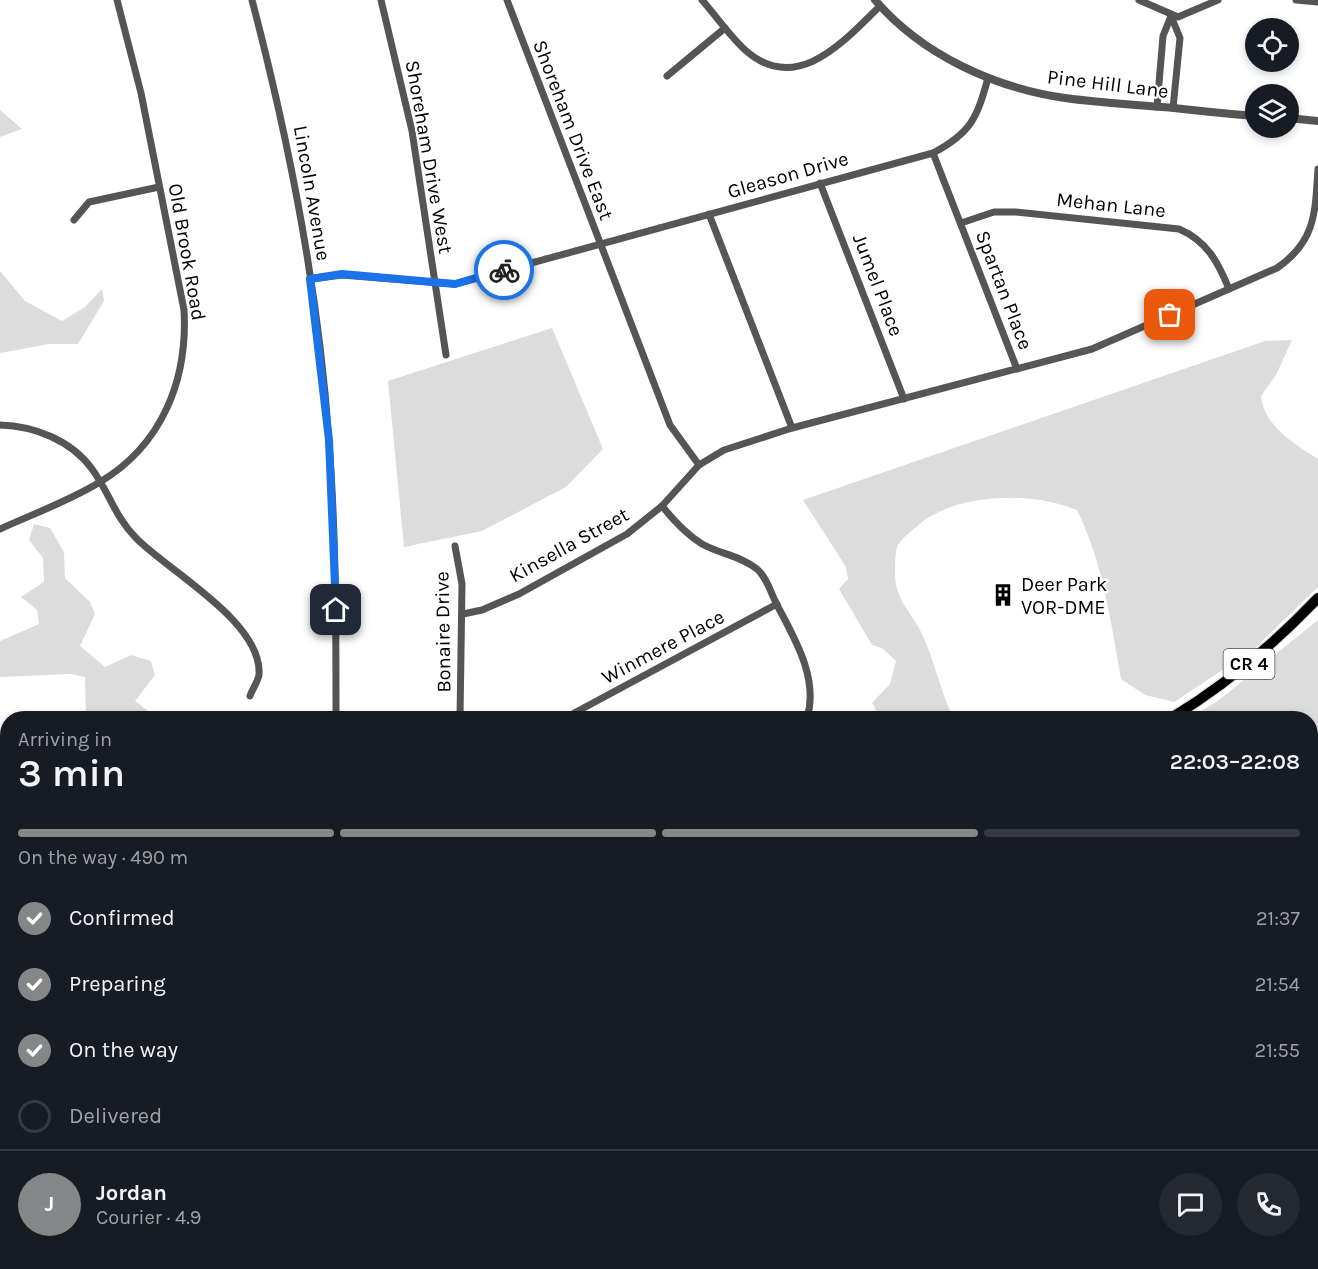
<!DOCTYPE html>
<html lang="en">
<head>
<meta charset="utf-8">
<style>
  :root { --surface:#171b24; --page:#242831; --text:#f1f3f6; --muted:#9ea1a6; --line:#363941; --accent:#858687 }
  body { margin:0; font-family:Karla,sans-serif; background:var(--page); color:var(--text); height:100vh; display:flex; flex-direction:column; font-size:22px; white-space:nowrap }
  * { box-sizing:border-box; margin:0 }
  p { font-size:20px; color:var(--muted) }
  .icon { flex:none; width:33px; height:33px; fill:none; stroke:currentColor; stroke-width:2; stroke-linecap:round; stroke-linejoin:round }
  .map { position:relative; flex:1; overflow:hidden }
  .side { position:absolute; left:0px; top:711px; width:1318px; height:558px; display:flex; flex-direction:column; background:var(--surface); border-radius:24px 24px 0 0; box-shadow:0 3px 9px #0003 }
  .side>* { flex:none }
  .controls { position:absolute; left:1245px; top:18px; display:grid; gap:12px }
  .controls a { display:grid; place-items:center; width:54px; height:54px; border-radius:50%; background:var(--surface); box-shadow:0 3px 9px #0003; font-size:30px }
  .pin { position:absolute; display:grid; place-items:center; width:51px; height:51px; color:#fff; margin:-26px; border-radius:12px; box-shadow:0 3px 9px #0006 }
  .courier { position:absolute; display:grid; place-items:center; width:60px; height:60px; margin:-30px; border:4px solid #1a73e8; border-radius:50%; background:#fff; color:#222; box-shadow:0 2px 8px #0007 }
  .overview em { font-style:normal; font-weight:600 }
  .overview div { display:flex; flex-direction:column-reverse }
  .overview { display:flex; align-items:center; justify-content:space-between; height:102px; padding:0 18px }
  h1 { font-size:39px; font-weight:600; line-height:45px }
  .bar { display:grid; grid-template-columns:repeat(4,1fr); gap:9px 6px; align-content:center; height:72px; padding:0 18px }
  .bar i { height:8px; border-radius:4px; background:var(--line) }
  .bar .active { background:var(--accent) }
  .bar p { grid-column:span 4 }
  .line { display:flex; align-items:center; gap:15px; padding:0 18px; border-top:2px solid var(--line) }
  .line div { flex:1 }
  .round { display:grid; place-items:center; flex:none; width:63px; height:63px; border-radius:32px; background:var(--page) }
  ol { padding:0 18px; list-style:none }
  li { display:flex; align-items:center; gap:18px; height:66px }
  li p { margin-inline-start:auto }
  li .icon { padding:6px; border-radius:50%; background:var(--accent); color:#fff; stroke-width:4 }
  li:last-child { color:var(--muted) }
  li i { width:33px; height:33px; border:3px solid var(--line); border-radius:50% }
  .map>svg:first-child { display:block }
  .green { fill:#dcdcdc }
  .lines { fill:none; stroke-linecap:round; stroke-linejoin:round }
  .primary-casing { stroke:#dbdbdb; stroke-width:12 }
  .minor { stroke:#555; stroke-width:7 }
  .tertiary { stroke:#555; stroke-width:8 }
  .primary { stroke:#000; stroke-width:10 }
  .done { stroke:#595959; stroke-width:6; stroke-dasharray:0 10.8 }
  .route { stroke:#1a73e8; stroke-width:8 }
  .labels { text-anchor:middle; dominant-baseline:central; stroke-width:4.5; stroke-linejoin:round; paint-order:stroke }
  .shield { fill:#fff; stroke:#4c4c4c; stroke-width:1.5 }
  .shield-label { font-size:18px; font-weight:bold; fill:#000 }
  .street-label { font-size:20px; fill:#000; stroke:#fff }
  .poi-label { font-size:20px; fill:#000; stroke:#fff; text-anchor:start }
</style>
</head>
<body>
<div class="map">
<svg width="1318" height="1269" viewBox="0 0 1318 1269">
  <rect width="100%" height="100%" fill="#fff"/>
  <g class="green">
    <polygon points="0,110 22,129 0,137"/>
    <polygon points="0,271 25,301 62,321 85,307 102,289 104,301 78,344 49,344 0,353"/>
    <polygon points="552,328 603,449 566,487 482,531 404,547 388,381"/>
    <path d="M1292,340L1276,375L1261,396C1264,426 1294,444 1318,459V587L1253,650L1174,702L1145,695L1121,679C1111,622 1103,563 1077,510C1030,491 955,492 916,527C910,532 900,540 897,547C895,554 895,567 895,575C896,602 914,615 923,636C935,663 941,692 953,718H881L872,703L890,684L896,661L882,648L872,645L839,589L848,579L846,567L803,500L1265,341Z"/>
    <polygon points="34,524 50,528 64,552 65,578 90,602 95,614 80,646 105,667 131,655 151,661 155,675 135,701 157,718 86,718 85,677 70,674 0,677 0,641 39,624 37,610 21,597 44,582 43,558 29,540"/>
    <polygon points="1318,620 1318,1269 482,1269 486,1262 1311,1262 1311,718 1190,718 1219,700"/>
    <polygon points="0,882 8,883 7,1251 0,1251"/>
    <polygon points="409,1262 483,1262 479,1269 435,1269"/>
  </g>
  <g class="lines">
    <g class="primary-casing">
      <g id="primary">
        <path d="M1171,718C1226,685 1274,644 1318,598"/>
        <polyline points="491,1269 494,1262"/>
      </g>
    </g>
    <g class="minor">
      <path d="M252,0C290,145 319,292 329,442C336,534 336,626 336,718"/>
      <polyline points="381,0 412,131 446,355"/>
      <polyline points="507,0 670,425 699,465"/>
      <path d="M702,0C716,16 729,35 744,49C796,97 844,41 880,6"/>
      <polyline points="1139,0 1178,17 1218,0"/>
      <polyline points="1296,0 1318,2"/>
      <polyline points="1171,16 1180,38 1173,108"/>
      <polyline points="667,76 725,28"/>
      <polyline points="1157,107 1163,36 1171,16"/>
      <polyline points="933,153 1017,369"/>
      <polyline points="820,183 904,399"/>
      <polyline points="709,214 792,428"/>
      <polyline points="74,220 89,202 159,187"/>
      <path d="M961,223L994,212H1015L1179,229C1207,241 1218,262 1229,289"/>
      <path d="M310,279L342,275L455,284L933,153C971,133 977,118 988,78"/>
      <path d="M0,425C34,426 71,440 92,469C109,492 115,517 136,538C168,571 263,622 259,675C258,681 252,690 250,696"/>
      <path d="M662,506C674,521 686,534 702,544C720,554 741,556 757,569C767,578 771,593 777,605C795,639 819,679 807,718"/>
      <path d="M0,529C33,514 69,501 100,482C162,445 188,380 184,310L141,93L117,0"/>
      <polyline points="455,546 462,584 460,718"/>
      <path d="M463,614L482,610L519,594L627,534L662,506L699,465L724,450L792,428L1092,349L1277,268C1316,241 1315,213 1318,169"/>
      <polyline points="565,718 777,604"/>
      <polyline points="0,878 8,878"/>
      <polyline points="0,1261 8,1261"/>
      <polyline points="369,1262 410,1269"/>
    </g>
    <g class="tertiary">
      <path d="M875,0C922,55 995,88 1065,98C1101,103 1138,105 1174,108C1201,111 1228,114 1256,116"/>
      <polyline points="1288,118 1318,121"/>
    </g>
    <use href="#primary" class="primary"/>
  </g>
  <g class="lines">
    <polyline class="done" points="504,270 709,214 792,428 1092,349 1170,315"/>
    <polyline class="route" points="336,610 329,440 310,279 342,274 455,284 504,270"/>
  </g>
  <defs>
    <g id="building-bare" transform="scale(1.8)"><path d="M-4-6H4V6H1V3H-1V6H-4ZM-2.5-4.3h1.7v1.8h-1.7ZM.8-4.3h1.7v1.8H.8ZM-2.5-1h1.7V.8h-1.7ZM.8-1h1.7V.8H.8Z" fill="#000" stroke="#fff" stroke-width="2.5" paint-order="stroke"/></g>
  </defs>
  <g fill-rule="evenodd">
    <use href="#building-bare" x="1003" y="595"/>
  </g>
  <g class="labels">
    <rect class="shield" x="1223.5" y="649" width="51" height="30" rx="4.5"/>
    <g class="shield-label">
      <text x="1249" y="664">CR 4</text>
    </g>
    <g class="street-label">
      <text transform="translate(1108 84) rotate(7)">Pine Hill Lane</text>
      <text transform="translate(573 130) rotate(69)">Shoreham Drive East</text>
      <text transform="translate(429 157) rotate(80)">Shoreham Drive West</text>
      <text transform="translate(788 175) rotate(-16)">Gleason Drive</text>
      <text transform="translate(312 193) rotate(80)">Lincoln Avenue</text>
      <text transform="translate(1111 205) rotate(6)">Mehan Lane</text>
      <text transform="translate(187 252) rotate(80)">Old Brook Road</text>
      <text transform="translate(878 285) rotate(69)">Jumel Place</text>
      <text transform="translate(1004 290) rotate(69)">Spartan Place</text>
      <text transform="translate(569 545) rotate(-29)">Kinsella Street</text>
      <text transform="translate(443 632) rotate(-91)">Bonaire Drive</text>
      <text transform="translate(663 647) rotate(-28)">Winmere Place</text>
    </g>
    <g class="poi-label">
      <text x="1021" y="584">Deer Park<tspan x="1021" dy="23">VOR-DME</tspan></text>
    </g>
  </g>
</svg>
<div class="controls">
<a><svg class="icon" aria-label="locate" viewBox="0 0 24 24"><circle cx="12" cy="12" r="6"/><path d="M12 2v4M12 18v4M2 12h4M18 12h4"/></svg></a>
<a><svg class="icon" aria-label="layers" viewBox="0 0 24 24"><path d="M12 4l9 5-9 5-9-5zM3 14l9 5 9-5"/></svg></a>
</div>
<div class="pin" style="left:1170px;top:315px;background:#ea580c"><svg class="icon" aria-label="bag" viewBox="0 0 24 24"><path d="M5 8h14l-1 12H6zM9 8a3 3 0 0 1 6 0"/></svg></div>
<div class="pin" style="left:336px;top:610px;background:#1f2937"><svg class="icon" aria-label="home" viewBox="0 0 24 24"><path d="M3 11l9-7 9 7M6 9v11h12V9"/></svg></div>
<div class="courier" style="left:504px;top:270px"><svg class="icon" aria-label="bike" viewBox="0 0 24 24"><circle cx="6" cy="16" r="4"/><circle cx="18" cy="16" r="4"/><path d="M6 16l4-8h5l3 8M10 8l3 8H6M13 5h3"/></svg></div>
<section class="side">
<div class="overview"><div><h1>3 min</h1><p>Arriving in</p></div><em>22:03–22:08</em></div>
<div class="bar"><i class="active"></i><i class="active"></i><i class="active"></i><i></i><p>On the way · 490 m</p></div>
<ol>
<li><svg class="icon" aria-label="check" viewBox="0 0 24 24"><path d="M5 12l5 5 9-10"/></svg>Confirmed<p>21:37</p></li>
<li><svg class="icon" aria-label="check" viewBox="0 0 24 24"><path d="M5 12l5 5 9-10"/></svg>Preparing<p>21:54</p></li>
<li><svg class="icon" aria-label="check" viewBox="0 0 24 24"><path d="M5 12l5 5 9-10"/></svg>On the way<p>21:55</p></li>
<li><i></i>Delivered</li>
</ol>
<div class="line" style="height:108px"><b class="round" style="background:var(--accent);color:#fff">J</b><div><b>Jordan</b><p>Courier · 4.9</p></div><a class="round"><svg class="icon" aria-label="chat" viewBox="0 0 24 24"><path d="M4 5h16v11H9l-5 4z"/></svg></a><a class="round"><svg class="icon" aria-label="phone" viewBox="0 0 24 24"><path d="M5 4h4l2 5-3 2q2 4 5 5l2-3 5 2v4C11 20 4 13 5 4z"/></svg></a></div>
</section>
</div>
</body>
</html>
